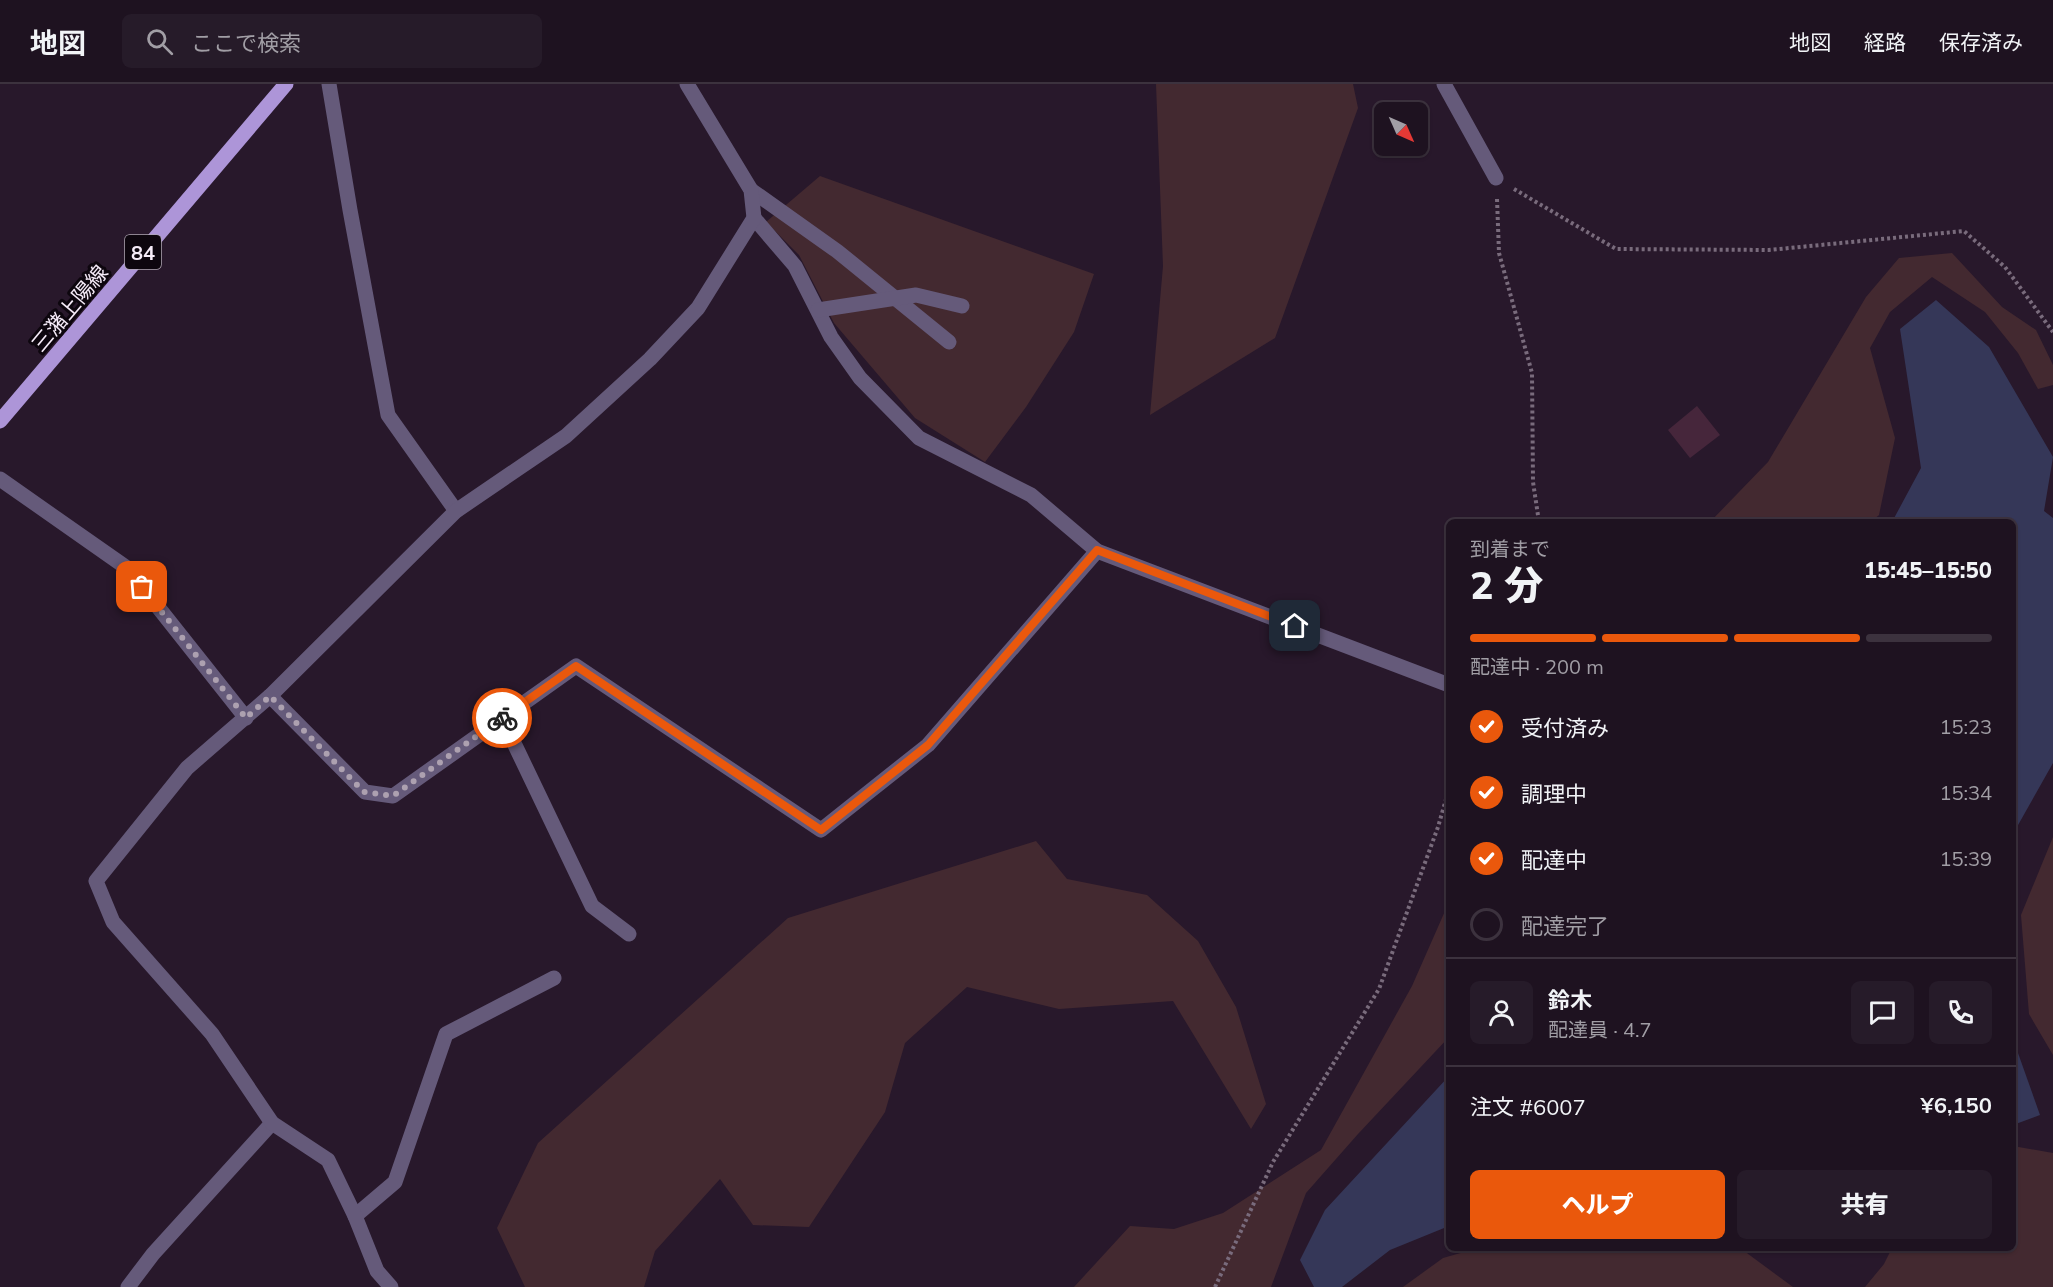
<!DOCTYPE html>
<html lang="ja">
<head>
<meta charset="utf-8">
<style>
  :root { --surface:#1e1220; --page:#261b29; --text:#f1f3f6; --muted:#a19ea5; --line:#3c323e; --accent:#ea580c }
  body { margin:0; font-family:Mulish,"Noto Sans JP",sans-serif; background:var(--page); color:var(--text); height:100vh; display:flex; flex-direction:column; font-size:22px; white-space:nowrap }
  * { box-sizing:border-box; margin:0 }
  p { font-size:20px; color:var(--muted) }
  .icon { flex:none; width:33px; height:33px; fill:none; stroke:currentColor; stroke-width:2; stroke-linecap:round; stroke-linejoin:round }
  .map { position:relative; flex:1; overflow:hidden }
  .panel { position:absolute; left:1446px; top:435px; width:570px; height:732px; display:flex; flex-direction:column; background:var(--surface); border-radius:9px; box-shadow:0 2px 4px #0004,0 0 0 2px var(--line) }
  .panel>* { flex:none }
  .needle { width:39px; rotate:135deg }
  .fabs { position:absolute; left:1374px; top:18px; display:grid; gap:12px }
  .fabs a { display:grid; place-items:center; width:54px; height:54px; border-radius:9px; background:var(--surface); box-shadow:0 2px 4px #0004,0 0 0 2px var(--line); font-size:30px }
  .pin { position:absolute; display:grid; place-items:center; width:51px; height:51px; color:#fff; margin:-26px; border-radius:12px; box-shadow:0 3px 9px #0006 }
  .courier { position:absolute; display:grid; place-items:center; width:60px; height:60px; margin:-30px; border:4px solid #ea580c; border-radius:50%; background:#fff; color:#222; box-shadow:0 2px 8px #0007 }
  .overview em { font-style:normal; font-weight:800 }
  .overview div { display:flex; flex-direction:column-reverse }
  .overview { display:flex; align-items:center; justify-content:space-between; height:102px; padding:0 24px }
  h1 { font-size:39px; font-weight:800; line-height:45px }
  .bar { display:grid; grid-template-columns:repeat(4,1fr); gap:9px 6px; align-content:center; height:72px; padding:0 24px }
  .bar i { height:8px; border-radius:4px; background:var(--line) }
  .bar .current { background:var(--accent) }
  .bar p { grid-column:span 4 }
  .line { display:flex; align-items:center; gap:15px; padding:0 24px; border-top:2px solid var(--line) }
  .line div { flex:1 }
  .round { display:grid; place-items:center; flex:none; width:63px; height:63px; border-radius:9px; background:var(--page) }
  ol { padding:0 24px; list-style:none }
  li { display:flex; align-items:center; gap:18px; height:66px }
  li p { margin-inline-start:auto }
  li .icon { padding:6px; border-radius:50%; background:var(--accent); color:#fff; stroke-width:4 }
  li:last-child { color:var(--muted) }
  li i { width:33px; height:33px; border:3px solid var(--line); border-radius:50% }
  .primary-button { display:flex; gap:12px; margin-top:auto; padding:12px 24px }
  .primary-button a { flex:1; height:69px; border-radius:9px; background:var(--accent); color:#fff; font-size:24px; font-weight:800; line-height:69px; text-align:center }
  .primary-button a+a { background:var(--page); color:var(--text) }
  header { display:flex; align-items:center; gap:36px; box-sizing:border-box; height:84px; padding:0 30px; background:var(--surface); border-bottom:2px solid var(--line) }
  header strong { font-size:28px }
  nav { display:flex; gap:33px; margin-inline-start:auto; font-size:21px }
  .search { width:420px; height:54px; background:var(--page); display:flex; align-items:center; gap:15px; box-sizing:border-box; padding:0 21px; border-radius:9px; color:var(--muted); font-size:22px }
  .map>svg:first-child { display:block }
  .green { fill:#432930 }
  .water { fill:#353758 }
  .building { fill:#46263b }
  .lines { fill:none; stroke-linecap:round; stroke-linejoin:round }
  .path { stroke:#796b7c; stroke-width:4; stroke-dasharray:3 3; stroke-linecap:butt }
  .minor { stroke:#655a7a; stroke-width:15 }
  .major { stroke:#ad95d8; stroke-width:15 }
  .done { stroke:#ada1b0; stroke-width:6; stroke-dasharray:0 10.8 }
  .route { stroke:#ea580c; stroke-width:8 }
  .labels { text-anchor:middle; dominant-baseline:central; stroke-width:6; stroke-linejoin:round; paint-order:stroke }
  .shield { fill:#0d060e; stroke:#afa6b2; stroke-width:1.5 }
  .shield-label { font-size:20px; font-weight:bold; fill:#f5ebf8 }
  .street-label { font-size:21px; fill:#f5ebf8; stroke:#0d060e }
</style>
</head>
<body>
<header>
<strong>地図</strong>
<div class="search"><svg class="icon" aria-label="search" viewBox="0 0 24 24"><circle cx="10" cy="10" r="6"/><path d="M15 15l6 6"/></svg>ここで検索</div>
<nav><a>地図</a><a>経路</a><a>保存済み</a></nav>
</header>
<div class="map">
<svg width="2053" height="1203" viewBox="0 0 2053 1203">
  <rect width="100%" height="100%" fill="#28182b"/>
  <g class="green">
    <polygon points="1156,0 1353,0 1358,24 1275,254 1150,331 1163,182"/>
    <polygon points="820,92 1094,190 1074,248 1026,323 985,378 915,334 834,239 799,171 766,138"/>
    <polygon points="1952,169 2002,223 2036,246 2053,281 2053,301 2038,305 2018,269 1985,228 1932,193 1890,228 1870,264 1895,354 1879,431 1871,438 1710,438 1768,378 1866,213 1899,174"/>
    <polygon points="2053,753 2053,971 2029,930 2021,831"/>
    <polygon points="1036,757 1067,795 1147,811 1198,857 1236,923 1266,1020 1251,1045 1173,917 1059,925 967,903 905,959 885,1028 809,1143 753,1141 720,1095 655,1167 644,1203 525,1203 497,1144 538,1059 788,834"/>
    <polygon points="1449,818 1449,953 1358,1050 1306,1109 1271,1203 1074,1203 1130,1142 1174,1145 1223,1129 1321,1066 1412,902"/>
    <polygon points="2013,1062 2053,1069 2053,1203 1865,1203 1884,1180 1892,1164 2013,1164"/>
    <polygon points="1478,1164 1740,1164 1793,1203 1403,1203 1443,1174"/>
  </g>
  <g class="water">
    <polygon points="1936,216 1989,263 2053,373 2044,427 2053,434 2053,679 2013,750 2013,438 1892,438 1921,384 1900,245"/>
    <polygon points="2013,955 2040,1031 2013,1041"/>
    <polygon points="1449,992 1449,1142 1390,1166 1342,1203 1314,1203 1300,1176 1325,1126"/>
  </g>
  <polygon class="building" points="1697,322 1720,351 1690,374 1668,346"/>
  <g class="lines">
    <g class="path">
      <polyline points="1514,105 1616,165 1769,166 1964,147 2005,183 2053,248"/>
      <polyline points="1497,115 1499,169 1532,289 1533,398 1539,438"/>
      <polyline points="1215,1203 1273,1078 1379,905 1438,743 1449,705"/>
    </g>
    <g class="minor">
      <polyline points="329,0 350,126 388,331 456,427"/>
      <polyline points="1444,0 1496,94"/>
      <polyline points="751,106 837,167 949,258"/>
      <polyline points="754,134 795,182 831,253 860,294 919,354 1031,411 1097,467 1449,601"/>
      <polyline points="818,226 916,211 962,222"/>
      <polyline points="0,395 127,484 246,634"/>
      <polyline points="270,612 365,708 393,712 576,582 821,746 928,661 1097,467"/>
      <polyline points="502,634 592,822 629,850"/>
      <polyline points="355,1132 395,1098 446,950 554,894"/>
      <polyline points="128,1203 153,1170 272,1039"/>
      <polyline points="391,1203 377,1187 355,1132 328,1076 272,1039 212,950 113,838 96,797 187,684 270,612 456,427 566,352 650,275 698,224 754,134 751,106 687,0"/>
    </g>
    <polyline class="major" points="0,337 286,0"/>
  </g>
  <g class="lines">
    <polyline class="done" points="142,503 246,634 270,612 364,708 393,712 502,634"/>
    <polyline class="route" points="502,634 576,582 821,746 928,661 1097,466 1295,542"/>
  </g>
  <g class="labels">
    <rect class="shield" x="125" y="151" width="36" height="34" rx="4.5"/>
    <g class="shield-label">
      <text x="143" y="168">84</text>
    </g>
    <g class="street-label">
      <text transform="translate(69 224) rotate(-50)">三潴上陽線</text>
    </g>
  </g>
</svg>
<div class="fabs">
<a><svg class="needle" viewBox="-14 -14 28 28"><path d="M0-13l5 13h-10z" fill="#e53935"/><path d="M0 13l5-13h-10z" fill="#a19ea5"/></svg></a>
</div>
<div class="pin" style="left:142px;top:503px;background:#ea580c"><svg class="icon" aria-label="bag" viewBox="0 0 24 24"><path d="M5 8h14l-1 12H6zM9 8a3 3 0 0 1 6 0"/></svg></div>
<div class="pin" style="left:1295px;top:542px;background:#1f2937"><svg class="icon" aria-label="home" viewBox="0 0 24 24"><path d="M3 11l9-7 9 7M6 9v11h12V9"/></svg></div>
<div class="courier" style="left:502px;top:634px"><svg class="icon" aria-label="bike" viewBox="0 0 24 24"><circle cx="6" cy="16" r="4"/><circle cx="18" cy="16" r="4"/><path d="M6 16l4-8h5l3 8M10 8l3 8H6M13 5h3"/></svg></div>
<section class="panel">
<div class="overview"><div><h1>2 分</h1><p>到着まで</p></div><em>15:45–15:50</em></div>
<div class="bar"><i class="current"></i><i class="current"></i><i class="current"></i><i></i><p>配達中 · 200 m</p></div>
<ol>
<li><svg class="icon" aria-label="check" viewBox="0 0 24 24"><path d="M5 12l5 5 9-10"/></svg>受付済み<p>15:23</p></li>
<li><svg class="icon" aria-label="check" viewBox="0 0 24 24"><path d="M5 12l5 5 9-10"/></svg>調理中<p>15:34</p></li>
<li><svg class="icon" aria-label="check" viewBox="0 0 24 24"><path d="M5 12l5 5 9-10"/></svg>配達中<p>15:39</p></li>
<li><i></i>配達完了</li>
</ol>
<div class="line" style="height:108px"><a class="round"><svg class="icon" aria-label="person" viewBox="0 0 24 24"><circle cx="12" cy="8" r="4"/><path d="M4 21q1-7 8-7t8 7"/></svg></a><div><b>鈴木</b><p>配達員 · 4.7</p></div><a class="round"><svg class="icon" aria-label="chat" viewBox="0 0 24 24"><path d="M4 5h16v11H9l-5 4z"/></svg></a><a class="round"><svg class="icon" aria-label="phone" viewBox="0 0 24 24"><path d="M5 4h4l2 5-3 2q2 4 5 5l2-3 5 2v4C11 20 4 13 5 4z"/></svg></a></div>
<div class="line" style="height:78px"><div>注文 #6007</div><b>¥6,150</b></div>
<div class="primary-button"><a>ヘルプ</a><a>共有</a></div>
</section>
</div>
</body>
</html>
